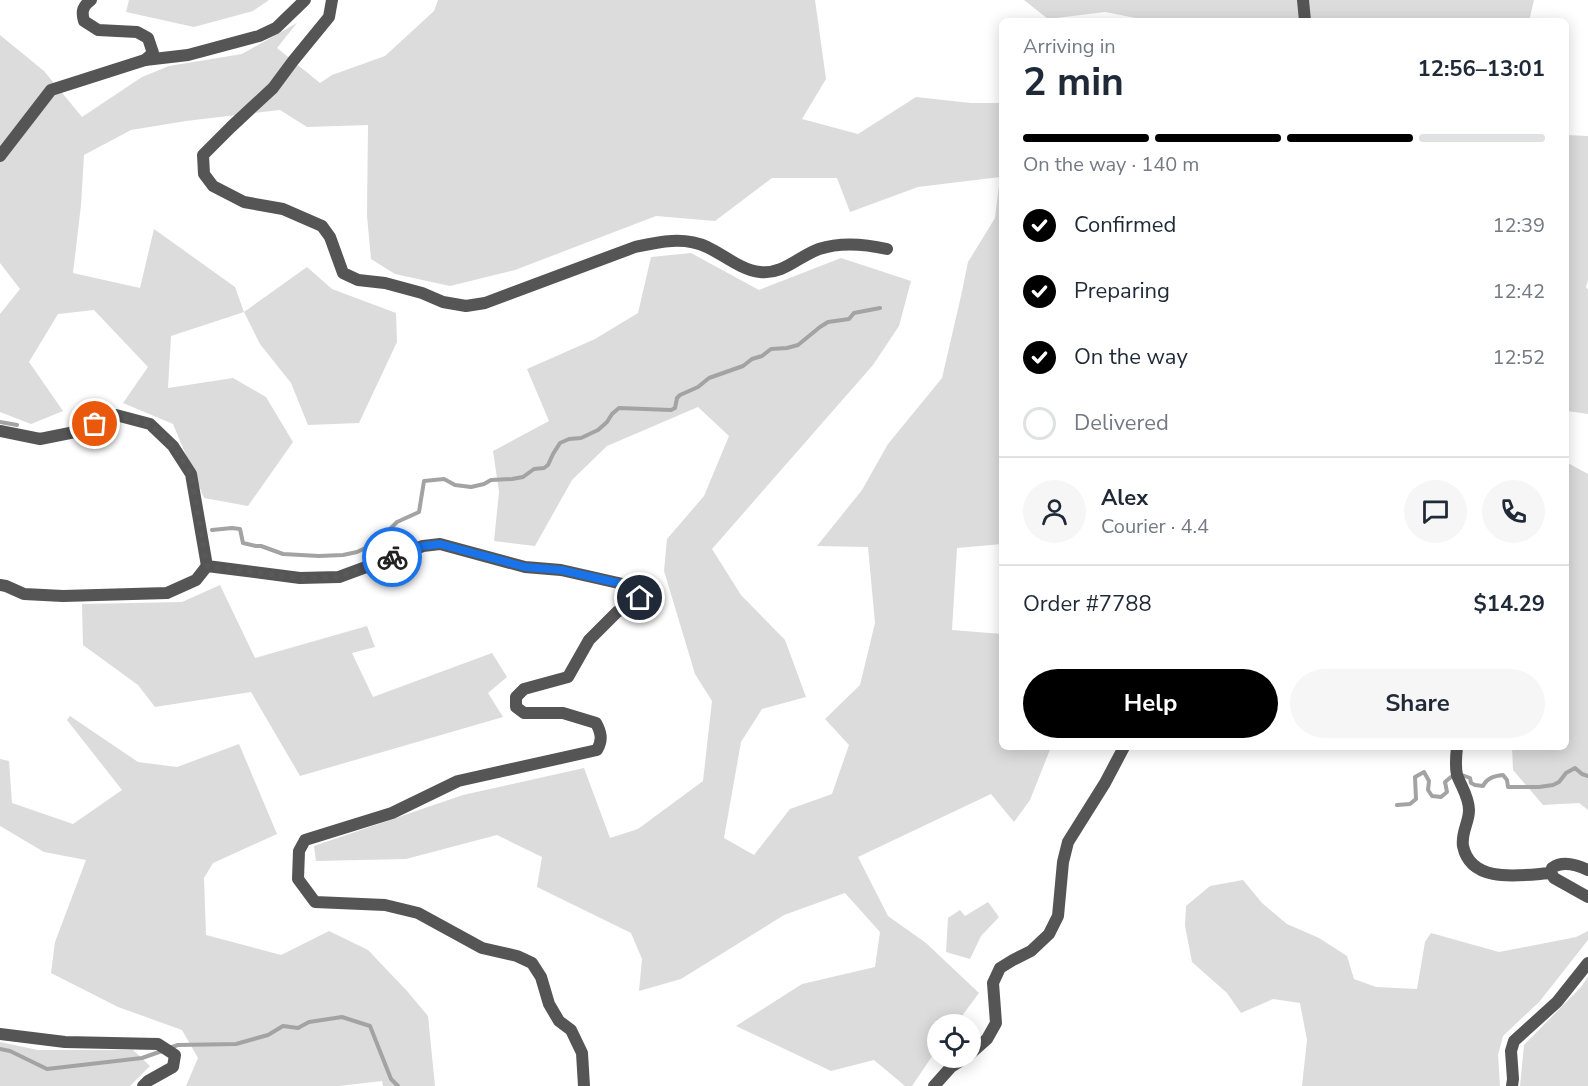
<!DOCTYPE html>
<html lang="en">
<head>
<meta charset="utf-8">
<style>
  :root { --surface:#fff; --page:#f6f6f7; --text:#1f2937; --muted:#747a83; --line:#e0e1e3; --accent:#000 }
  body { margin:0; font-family:"Nunito Sans",sans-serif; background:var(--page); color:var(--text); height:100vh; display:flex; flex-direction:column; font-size:22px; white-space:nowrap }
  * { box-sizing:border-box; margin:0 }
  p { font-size:20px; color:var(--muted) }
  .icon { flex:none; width:33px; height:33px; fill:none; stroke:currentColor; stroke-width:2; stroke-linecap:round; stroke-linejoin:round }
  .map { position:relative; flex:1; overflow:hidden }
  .details { position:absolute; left:999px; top:18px; width:570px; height:732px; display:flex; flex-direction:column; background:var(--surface); border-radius:9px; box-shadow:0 3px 15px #0003 }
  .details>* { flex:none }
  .buttons { position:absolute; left:927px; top:1014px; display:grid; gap:12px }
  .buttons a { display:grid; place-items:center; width:54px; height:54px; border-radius:50%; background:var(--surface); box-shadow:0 3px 15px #0003; font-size:30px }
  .pin { position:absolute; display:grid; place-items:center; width:51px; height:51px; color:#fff; margin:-26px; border:3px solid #fff; border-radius:50%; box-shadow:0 2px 6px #0007 }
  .courier { position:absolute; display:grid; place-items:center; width:60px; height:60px; margin:-30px; border:4px solid #1a73e8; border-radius:50%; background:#fff; color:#222; box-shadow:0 2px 8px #0007 }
  .overview em { font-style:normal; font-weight:700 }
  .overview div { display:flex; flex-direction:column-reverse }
  .overview { display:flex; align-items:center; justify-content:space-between; height:102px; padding:0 24px }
  h1 { font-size:39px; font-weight:700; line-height:45px }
  .bar { display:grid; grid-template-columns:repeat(4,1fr); gap:9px 6px; align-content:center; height:72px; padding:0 24px }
  .bar i { height:8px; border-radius:4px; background:var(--line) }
  .bar .on { background:var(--accent) }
  .bar p { grid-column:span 4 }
  .line { display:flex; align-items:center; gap:15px; padding:0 24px; border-top:2px solid var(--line) }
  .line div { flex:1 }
  .round { display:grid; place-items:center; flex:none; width:63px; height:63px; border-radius:32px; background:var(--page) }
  ol { padding:0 24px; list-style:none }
  li { display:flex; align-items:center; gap:18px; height:66px }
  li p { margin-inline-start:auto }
  li .icon { padding:6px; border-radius:50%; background:var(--accent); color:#fff; stroke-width:4 }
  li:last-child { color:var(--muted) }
  li i { width:33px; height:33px; border:3px solid var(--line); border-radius:50% }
  .button { display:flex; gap:12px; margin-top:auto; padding:12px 24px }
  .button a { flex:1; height:69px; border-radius:36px; background:var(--accent); color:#fff; font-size:24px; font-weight:700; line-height:69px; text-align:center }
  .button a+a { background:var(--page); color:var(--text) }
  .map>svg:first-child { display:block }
  .green { fill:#dcdcdc }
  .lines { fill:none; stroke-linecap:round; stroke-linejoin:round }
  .stream { stroke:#a3a3a3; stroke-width:4 }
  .minor { stroke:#555; stroke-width:12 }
  .tertiary { stroke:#555; stroke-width:12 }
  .done { stroke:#595959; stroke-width:6; stroke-dasharray:0 10.8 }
  .route { stroke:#1a73e8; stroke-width:8 }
</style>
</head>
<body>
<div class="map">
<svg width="1588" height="1086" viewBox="0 0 1588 1086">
  <rect width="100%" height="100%" fill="#fff"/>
  <g class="green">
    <polygon points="129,0 269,0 253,11 194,27 126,12"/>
    <polygon points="438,0 815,0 826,79 802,119 858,134 916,97 971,103 1002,103 1002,544 957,548 952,630 1002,634 1002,747 1051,747 1030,800 1014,822 991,794 858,857 888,916 926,943 979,993 956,1024 938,1024 937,1049 912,1086 905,1086 874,1060 831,1071 736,1026 802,984 875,967 880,932 845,893 784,915 681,979 639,991 642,959 631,933 537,887 542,857 497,835 406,859 316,861 314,846 463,795 584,768 610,838 638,829 703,781 712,701 695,674 664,571 667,539 704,496 729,436 698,407 607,446 572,480 535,546 494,541 499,492 493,451 549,421 527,369 595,339 638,313 651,257 691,253 759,290 841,258 911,281 899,326 873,365 712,549 741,595 785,640 806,697 762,709 741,742 724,838 754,855 790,809 832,794 849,745 825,719 860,685 875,623 868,547 817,546 862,490 888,444 942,378 961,296 968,262 995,218 1000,177 918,187 850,212 837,178 772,178 715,221 656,216 515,270 450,286 395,274 371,259 367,216 368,125 307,127 280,110 186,121 131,130 84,155 81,205 73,273 140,288 154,229 235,287 244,312 307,267 332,289 396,313 397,342 359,423 308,425 291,383 260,344 244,312 171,336 168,388 233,378 266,397 293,442 248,506 204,498 173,424 123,403 148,367 94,310 58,314 29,362 63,411 31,424 0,412 0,314 20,289 0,263 0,35 44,71 82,117 142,77 169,66 242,54 297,23 277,48 320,83 332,75 385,56 434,11"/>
    <polygon points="1024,0 1534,0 1529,21 1151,21 1105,12 1048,19"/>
    <polygon points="1566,135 1588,136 1588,280 1586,287 1588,290 1588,414 1567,411 1566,416"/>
    <polygon points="1566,462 1588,474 1588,810 1579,803 1543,805 1513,770 1512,747 1566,747"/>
    <polygon points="220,585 255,658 367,626 375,647 352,653 373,697 492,653 507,677 488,693 503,717 300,776 251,692 155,707 138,685 83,645 82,604 182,602"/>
    <polygon points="70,716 138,762 177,767 239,744 277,834 213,863 204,878 206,935 281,955 329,931 368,950 407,991 428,1016 435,1086 383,1086 382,1081 339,1086 186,1086 198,1058 182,1030 118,1007 51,973 55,942 86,860 44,852 0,826 0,759 9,761 12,803 73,824 122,790 67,720"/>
    <polygon points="1243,880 1262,903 1287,924 1319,938 1347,956 1354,979 1376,987 1417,989 1425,942 1431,933 1499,952 1576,937 1588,931 1588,940 1540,1001 1503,1036 1498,1055 1500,1086 1302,1086 1307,1040 1300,1003 1273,999 1241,1013 1227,993 1192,962 1185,926 1186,906 1210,886"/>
    <polygon points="988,902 999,917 981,936 970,959 946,952 948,918 960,910 965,916"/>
    <polygon points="1588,977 1588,1086 1520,1086 1524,1045 1581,987"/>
    <polygon points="0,1042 38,1050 133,1050 150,1066 130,1086 0,1086"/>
  </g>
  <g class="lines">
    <g class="stream">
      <polyline points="0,422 17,425"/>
      <polyline points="212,530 232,528 240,529 243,543 256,546 261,546 283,554 319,556 343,555 357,552 376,543 397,522 419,512 424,481 444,479 455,485 471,487 484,484 491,480 512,479 523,477 534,469 544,468 548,465 553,454 560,443 569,439 581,438 598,430 607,422 612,414 619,408 671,410 675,408 677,398 680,395 698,387 709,378 743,366 752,359 762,356 771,349 787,348 798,345 820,327 828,322 849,319 854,313 880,308"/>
      <path d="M1462,775L1470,778L1471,783L1475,785L1483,786C1487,778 1494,776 1503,775L1507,780L1508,787H1539L1553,785L1559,782L1566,773L1575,768L1582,774L1588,776"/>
      <polyline points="1397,805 1410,804 1416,799 1415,777 1424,772 1429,781 1428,790 1432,796 1441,797 1447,792 1445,782 1451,777"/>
      <polyline points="169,1048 178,1045 236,1044 268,1035 283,1026 298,1028 309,1022 342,1017 370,1026 391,1079 398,1086"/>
      <polyline points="0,1049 10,1051 47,1069 142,1058 162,1051"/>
    </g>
    <g class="minor">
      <path d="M332,0L329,17L293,61L273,88L231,127L203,155L204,174L213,186L244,202L283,209L322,226L330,237L343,273L358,280L385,283L422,293L443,302L466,306L485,303L635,247C658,242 684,236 707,247C724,255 741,270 760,272C783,275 799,256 819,249C840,242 865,244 887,249"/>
      <polyline points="145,60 188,55 259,36 276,28 305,0"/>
      <path d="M0,156L51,90L145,60L153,53L148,38L137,32L98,30L84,21C81,11 83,6 91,0"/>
      <path d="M0,431L40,439L75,432L116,415L150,424L173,446L191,474L207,566L300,578L339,577L423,546L440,544L525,567L561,570L636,587L640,598L617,612L589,640L568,677L524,689L516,697V707L524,713H563L596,723C601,732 603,740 597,750L458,781L392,813L305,840L299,851L298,879L315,902L385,905L418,913L482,948L517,956L532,963L541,977L549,1004L559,1021L571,1030L582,1053L584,1086"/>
      <polyline points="0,585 6,586 24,594 63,596 167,593 196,580 207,566"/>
      <polyline points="0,1034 65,1042 158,1044 175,1055 173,1067 148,1081 143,1086"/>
      <polyline points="1512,1086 1513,1079 1511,1051 1514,1041 1557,1002 1588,963"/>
    </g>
    <g class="tertiary">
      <polyline points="1303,0 1305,21"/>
      <path d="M1457,747C1456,756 1455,766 1457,775C1461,786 1469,797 1469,810C1469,823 1461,832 1463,846C1471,885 1522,875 1551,873"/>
      <polyline points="1551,873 1554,878 1588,897"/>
      <path d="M1551,873L1552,868C1563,860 1577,865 1588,870"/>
      <polyline points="970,1054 987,1039 996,1023 993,983 1000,968 1013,960 1031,951 1049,934 1058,916 1063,862 1068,842 1105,783 1124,747"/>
      <polyline points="934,1086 951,1067 965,1058"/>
    </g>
  </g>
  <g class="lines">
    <polyline class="done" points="95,424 116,416 150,424 173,446 191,474 207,566 300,578 339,577 392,557"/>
    <polyline class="route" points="392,557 423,546 440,544 525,567 561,570 636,587 640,598"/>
  </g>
</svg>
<div class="buttons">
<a><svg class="icon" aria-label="locate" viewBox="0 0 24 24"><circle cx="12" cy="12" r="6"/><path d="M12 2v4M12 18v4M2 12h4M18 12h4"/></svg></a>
</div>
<div class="pin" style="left:95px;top:424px;background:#ea580c"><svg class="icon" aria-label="bag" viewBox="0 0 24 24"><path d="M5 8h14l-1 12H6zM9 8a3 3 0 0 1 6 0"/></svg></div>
<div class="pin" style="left:640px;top:598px;background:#1f2937"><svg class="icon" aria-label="home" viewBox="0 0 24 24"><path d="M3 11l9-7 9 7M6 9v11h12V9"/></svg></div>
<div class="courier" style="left:392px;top:557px"><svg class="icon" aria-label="bike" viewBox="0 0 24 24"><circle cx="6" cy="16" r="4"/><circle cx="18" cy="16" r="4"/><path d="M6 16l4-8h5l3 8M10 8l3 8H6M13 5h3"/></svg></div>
<section class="details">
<div class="overview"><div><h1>2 min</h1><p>Arriving in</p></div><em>12:56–13:01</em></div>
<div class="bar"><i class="on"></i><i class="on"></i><i class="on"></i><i></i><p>On the way · 140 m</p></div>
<ol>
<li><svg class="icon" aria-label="check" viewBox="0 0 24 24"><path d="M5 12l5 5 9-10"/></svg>Confirmed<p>12:39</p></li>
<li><svg class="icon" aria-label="check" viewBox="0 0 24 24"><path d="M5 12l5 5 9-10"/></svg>Preparing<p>12:42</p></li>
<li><svg class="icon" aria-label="check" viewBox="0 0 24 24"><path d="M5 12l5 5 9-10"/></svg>On the way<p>12:52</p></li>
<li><i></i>Delivered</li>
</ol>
<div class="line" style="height:108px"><a class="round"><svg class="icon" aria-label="person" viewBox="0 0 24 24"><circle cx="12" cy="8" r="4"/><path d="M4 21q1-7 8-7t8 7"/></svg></a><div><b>Alex</b><p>Courier · 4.4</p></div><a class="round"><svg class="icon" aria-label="chat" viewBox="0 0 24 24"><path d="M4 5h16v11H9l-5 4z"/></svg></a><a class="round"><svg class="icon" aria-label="phone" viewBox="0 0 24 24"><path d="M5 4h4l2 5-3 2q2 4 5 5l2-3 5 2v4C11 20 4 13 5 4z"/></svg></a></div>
<div class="line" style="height:78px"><div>Order #7788</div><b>$14.29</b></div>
<div class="button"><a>Help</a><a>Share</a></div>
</section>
</div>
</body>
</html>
